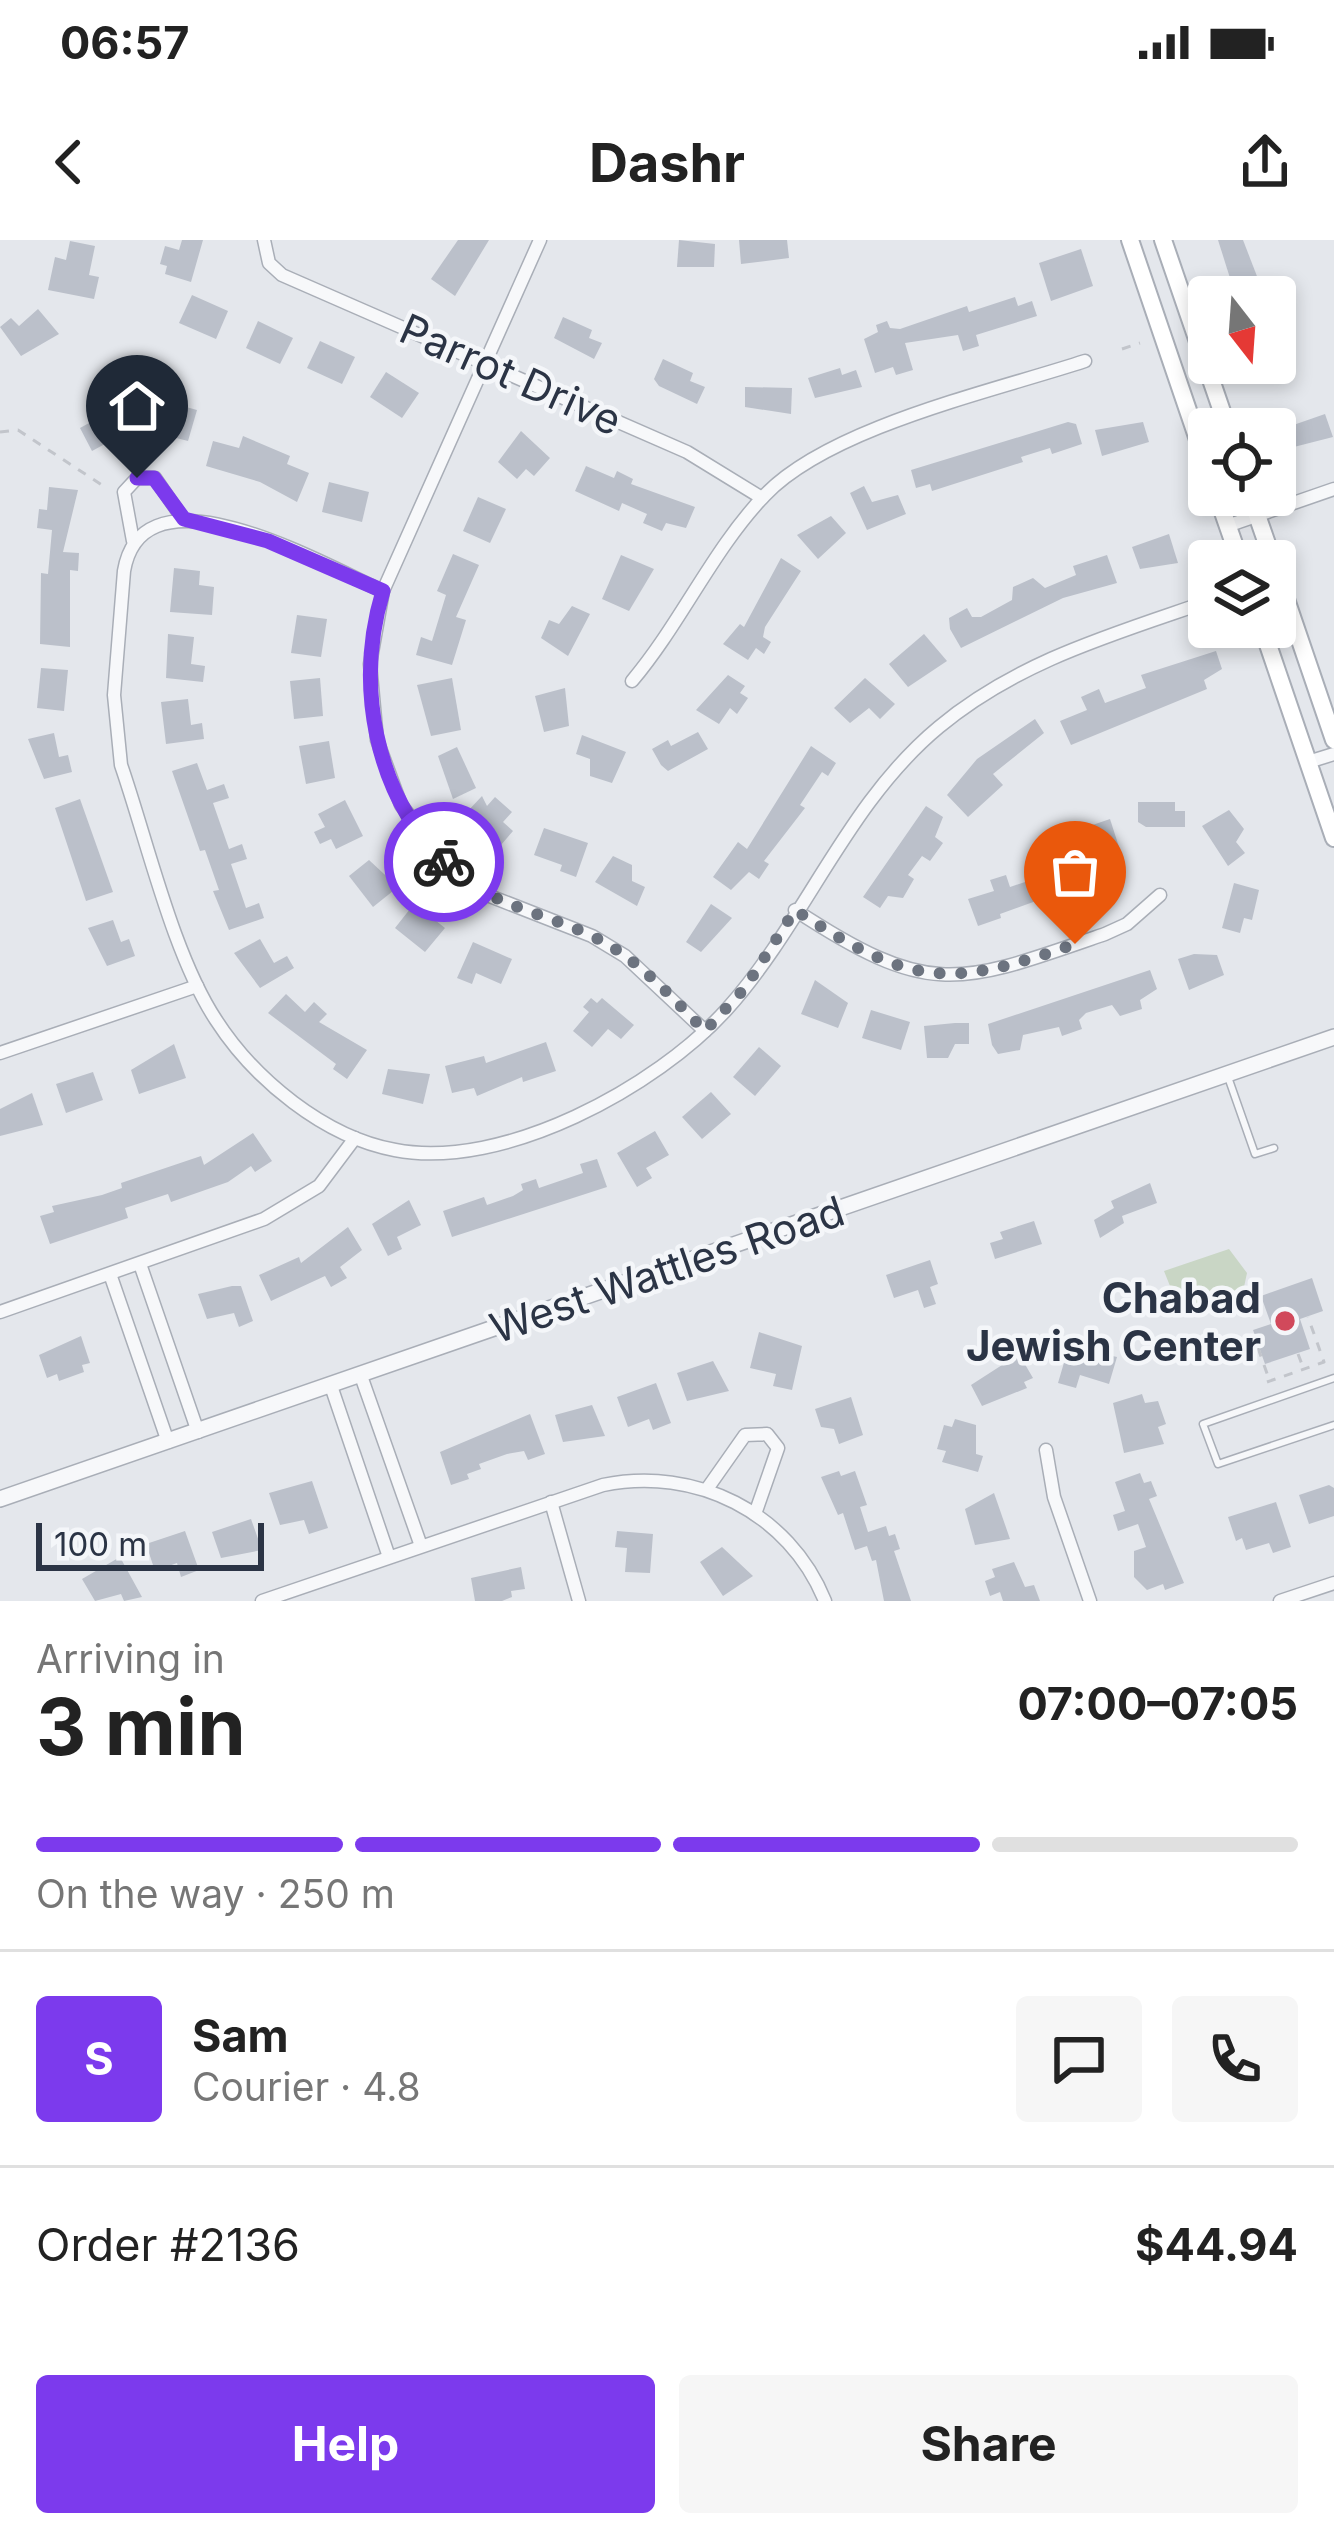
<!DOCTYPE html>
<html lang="en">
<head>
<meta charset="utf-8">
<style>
  :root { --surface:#fff; --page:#f6f6f6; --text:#222; --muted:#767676; --line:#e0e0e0; --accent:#7c3aed }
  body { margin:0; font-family:Inter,sans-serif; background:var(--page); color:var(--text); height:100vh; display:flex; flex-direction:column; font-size:45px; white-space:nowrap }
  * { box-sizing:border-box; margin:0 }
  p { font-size:39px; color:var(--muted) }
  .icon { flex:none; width:66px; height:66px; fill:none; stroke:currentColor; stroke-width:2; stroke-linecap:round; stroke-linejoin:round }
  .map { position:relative; height:1361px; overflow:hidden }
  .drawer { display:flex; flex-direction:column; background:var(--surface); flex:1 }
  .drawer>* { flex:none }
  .needle { width:78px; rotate:163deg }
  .controls { position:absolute; left:1188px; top:36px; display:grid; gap:24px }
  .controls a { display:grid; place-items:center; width:108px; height:108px; border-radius:12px; background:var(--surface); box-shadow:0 6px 18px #0003; font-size:60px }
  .scale { position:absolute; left:36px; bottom:30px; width:228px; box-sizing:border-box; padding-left:12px; border:6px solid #2b3445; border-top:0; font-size:33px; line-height:42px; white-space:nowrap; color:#2b3445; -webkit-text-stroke:9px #f4f6f9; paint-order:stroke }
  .pin { position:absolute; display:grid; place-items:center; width:102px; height:102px; color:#fff; margin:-123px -51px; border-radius:50% 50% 50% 0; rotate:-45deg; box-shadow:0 0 12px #0007 }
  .pin .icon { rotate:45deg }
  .courier { position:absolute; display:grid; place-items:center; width:120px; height:120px; margin:-60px; border:9px solid #7c3aed; border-radius:50%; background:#fff; color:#222; box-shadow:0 3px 15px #0007 }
  .summary em { font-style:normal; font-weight:700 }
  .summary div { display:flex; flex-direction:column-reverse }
  .summary { display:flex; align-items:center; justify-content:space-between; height:204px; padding:0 36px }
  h1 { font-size:78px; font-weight:700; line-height:90px }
  .bar { display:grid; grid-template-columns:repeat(4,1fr); gap:18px 12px; align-content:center; height:144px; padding:0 36px }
  .bar i { height:15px; border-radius:9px; background:var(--line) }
  .bar .active { background:var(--accent) }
  .bar p { grid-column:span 4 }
  .line { display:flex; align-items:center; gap:30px; padding:0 36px; border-top:3px solid var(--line) }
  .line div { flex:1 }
  .round { display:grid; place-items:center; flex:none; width:126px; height:126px; border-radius:12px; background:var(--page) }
  .cta { display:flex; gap:24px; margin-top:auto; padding:24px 36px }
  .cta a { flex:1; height:138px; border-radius:12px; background:var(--accent); color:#fff; font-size:48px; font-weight:700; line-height:138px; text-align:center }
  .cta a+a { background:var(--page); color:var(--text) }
  .status { display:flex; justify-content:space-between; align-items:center; height:84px; padding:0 60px; background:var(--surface); direction:ltr }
  .status svg { height:33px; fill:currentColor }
  header { display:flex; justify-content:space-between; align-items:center; height:156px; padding:0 36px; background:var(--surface); font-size:54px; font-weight:700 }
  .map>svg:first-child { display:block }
  .green { fill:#c9d6c5 }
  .building { fill:#bbc0ca }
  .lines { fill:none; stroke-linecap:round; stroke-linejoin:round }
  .service-casing { stroke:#a9aeb7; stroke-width:9 }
  .minor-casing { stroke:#a9aeb7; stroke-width:15 }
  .tertiary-casing { stroke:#a9aeb7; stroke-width:18 }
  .secondary-casing { stroke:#a9aeb7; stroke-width:20 }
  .path { stroke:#c2c5cb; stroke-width:3; stroke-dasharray:9 9; stroke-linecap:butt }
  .service { stroke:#f7f8fa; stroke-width:6 }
  .minor { stroke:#f7f8fa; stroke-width:12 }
  .tertiary { stroke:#f7f8fa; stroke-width:15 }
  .secondary { stroke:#fff; stroke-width:16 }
  .done { stroke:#6c737f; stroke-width:12; stroke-dasharray:0 21.6 }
  .route { stroke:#7c3aed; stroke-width:15 }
  .poi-dot { fill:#d1495b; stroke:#f4f6f9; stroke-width:4.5 }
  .labels { text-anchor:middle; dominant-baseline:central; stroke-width:9; stroke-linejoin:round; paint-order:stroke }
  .street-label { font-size:42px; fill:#2b3445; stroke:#f4f6f9 }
  .poi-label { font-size:42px; font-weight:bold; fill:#2b3445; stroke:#f4f6f9; text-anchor:end }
</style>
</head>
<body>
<div class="status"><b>06:57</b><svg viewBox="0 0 49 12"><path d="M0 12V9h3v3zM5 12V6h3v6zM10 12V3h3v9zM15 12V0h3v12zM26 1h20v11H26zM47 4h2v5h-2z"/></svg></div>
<header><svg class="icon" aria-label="back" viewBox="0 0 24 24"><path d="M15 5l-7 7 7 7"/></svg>Dashr<svg class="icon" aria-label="share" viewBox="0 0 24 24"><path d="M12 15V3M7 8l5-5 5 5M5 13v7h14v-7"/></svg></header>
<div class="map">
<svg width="1334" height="1361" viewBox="0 0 1334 1361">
  <rect width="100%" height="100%" fill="#e4e7ec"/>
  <polygon class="green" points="1229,1009 1247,1033 1244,1047 1196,1064 1172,1051 1164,1031"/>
  <g class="building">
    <polygon points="182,0 203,0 191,42 165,34 167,26 160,24 165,6 179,10"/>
    <polygon points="458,0 489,0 455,56 431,39"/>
    <polygon points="679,0 715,4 714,27 677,27"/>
    <polygon points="739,0 787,0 789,18 741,24"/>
    <polygon points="1218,0 1243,0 1265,57 1236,57"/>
    <polygon points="70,1 95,6 89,35 99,37 94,59 48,50 55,17 66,20"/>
    <polygon points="1081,9 1093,46 1051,61 1039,23"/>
    <polygon points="192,55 228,71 216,99 179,83"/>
    <polygon points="1015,57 1018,66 1032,61 1037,76 976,95 979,106 963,111 958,95 905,103 913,130 896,135 893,127 875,133 864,99 878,92 876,85 887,81 890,88 900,89 967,66 969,72"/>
    <polygon points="38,69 59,94 21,116 0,87 11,78 19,86"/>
    <polygon points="563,77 592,90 589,98 602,103 594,119 554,98"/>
    <polygon points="258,81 293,98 280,124 246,108"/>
    <polygon points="320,101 355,117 342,144 307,128"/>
    <polygon points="663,119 693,133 690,141 705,147 697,164 659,146 654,139"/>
    <polygon points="840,128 842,135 856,130 862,147 815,158 808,138"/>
    <polygon points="386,132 419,153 402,178 370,157"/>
    <polygon points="745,147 792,148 791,174 745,167"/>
    <polygon points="110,156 129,191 92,211 80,188 100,177 93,165"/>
    <polygon points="168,162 197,170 188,201 149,191 154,175 159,176"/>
    <polygon points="1325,174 1333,197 1286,209 1279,190"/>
    <polygon points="1068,182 1076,184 1082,204 1052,214 1050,208 1021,217 1023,222 932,251 930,244 916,248 911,230"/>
    <polygon points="1143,182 1149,202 1102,216 1095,190"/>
    <polygon points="521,191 550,218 534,236 526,229 517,239 498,222"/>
    <polygon points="243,196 290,216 287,224 309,233 297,262 260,242 206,226 213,201 239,208"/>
    <polygon points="586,226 614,238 617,231 633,239 631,244 695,267 686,288 666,283 662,291 643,283 647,274 622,263 619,271 575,251"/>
    <polygon points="329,242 369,252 362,282 322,272"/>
    <polygon points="864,246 872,262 898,255 906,274 867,290 850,253"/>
    <polygon points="49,247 78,250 63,312 79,313 78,331 70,330 70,407 40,404 41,333 48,334 52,290 37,288 39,269 47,270"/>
    <polygon points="478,257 506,269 490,303 463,291"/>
    <polygon points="831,276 846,293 818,319 797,295"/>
    <polygon points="1169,294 1178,323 1140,329 1132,307"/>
    <polygon points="453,314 479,325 456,377 466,380 452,425 416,415 421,397 432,401 446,355 437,351"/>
    <polygon points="621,315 654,329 629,371 602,359"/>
    <polygon points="1107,315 1117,343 1063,358 961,408 950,389 949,378 967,368 972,377 981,377 1012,360 1013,347 1033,338 1045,348 1076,335 1073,326"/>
    <polygon points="781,318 801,331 765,387 763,397 771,402 764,414 756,408 748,420 723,404 740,384 744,387"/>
    <polygon points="174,328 200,331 199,345 214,347 212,375 170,372"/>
    <polygon points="572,366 590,374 568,416 541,398 549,380 559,384"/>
    <polygon points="297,375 327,379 321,417 291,413"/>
    <polygon points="168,394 194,397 191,424 205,426 203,442 166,438"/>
    <polygon points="924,394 947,421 908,447 889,424"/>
    <polygon points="1216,411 1222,429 1204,440 1207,449 1071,505 1060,481 1087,470 1081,457 1099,449 1105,463 1146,448 1141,435"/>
    <polygon points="41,428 68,430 64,471 37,468"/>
    <polygon points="728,435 745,446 740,453 748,458 737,474 730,468 719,484 696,470"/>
    <polygon points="320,438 323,476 294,479 290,441"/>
    <polygon points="452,438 461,490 431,496 417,445"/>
    <polygon points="865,438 895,464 880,479 869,468 850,483 834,468"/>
    <polygon points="565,448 569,486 544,492 535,456"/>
    <polygon points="188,459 191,485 202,483 204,499 166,504 161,462"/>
    <polygon points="1035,479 1044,493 993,534 1003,545 968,577 947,555 977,519"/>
    <polygon points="698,492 708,509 668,531 661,525 652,509 668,500 671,506"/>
    <polygon points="54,493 59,517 68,515 72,532 44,539 28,499"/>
    <polygon points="582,495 626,512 612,543 590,536 590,519 576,514"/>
    <polygon points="329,501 335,538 306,544 299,506"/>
    <polygon points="811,506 836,523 828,536 822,532 800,565 805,568 764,621 769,624 759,639 749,632 731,650 713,637 738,602 747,609"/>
    <polygon points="457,507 476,548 453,559 438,516"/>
    <polygon points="197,523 207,550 224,544 229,558 213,563 229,609 242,604 247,619 231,624 246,668 259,663 264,678 229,690 213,651 219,650 205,610 200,611 172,531"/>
    <polygon points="482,556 487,566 495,557 512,572 503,582 513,591 501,605 466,573"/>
    <polygon points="80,559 113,652 86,661 55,568"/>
    <polygon points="345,560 363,596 336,609 331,599 320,604 314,592 325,587 318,574"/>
    <polygon points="1138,562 1175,562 1175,571 1185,571 1185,587 1146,587 1138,582"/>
    <polygon points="926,566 943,577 935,597 943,603 930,621 922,616 908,635 914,639 903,658 888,656 880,668 863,657"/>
    <polygon points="1229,570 1244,589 1236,602 1245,613 1228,626 1202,586"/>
    <polygon points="1110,579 1119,607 1081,620 1072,592"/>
    <polygon points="544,588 588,603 576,637 560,631 562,625 534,615"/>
    <polygon points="1067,614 1079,649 1038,667 1036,661 1000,674 1001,678 978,686 968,659 994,651 990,640 1006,635 1010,647 1055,632 1050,620"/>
    <polygon points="613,616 632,625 632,641 645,647 637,666 595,642"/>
    <polygon points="369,620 398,647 373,667 349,636"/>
    <polygon points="1234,643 1259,650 1252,680 1244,678 1240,693 1222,688"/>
    <polygon points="711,664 732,678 701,712 686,702"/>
    <polygon points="410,669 417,674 421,669 445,688 425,712 395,688"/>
    <polygon points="113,680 121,702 129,699 135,716 107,726 88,688"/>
    <polygon points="260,699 274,723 287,716 294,728 260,748 234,713"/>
    <polygon points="473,702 512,719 501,744 476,733 472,744 457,738"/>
    <polygon points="1194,714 1217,715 1224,735 1189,750 1178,719"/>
    <polygon points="1150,730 1157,749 1140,760 1142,769 1120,776 1112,765 1086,773 1079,780 1082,789 1062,796 1059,787 1023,795 1020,810 998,814 992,805 988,784"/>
    <polygon points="815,740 848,763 838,788 801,774"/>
    <polygon points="286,754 305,772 314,762 327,774 319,782 367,810 347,839 333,829 336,824 268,773"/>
    <polygon points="591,758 597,763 602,758 634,785 621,799 608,789 592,807 573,791 589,772 583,767"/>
    <polygon points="871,770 910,782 901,810 862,798"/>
    <polygon points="955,783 969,783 969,804 955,804 948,818 927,818 924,786"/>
    <polygon points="546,802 556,831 523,842 522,837 477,856 474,848 452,853 445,826 484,816 486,823"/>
    <polygon points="174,804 186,838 139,854 131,830"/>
    <polygon points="759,807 781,826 755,856 733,837"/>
    <polygon points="388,829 430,834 423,864 382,854"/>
    <polygon points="93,832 103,860 66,873 56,844"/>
    <polygon points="711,852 731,874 702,899 682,877"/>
    <polygon points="32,853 43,885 0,896 0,869"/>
    <polygon points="655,891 669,915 646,928 652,938 637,947 617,913"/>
    <polygon points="253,893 272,921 255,932 251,926 228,942 171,962 168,954 125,968 128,978 50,1004 40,976 54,972 52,966 102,955 122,948 121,943 201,916 204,925"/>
    <polygon points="597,919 607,947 452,997 443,971 484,957 487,965 513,956 523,950 521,944 536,939 539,948 583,933 580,924"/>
    <polygon points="1150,943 1157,963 1122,976 1124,983 1100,998 1094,980 1114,968 1111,961"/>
    <polygon points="409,960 421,985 397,997 402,1009 388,1016 372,984"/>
    <polygon points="1034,981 1042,1004 995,1019 990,1003 1003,999 1000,992"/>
    <polygon points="348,987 362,1010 340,1027 347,1038 331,1047 325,1036 271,1061 259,1035 299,1017 301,1023"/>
    <polygon points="930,1020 938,1044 930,1047 936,1064 924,1068 918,1050 894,1058 886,1035"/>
    <polygon points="1312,1038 1323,1071 1300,1079 1310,1109 1265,1124 1253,1090 1271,1084 1261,1056"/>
    <polygon points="232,1046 241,1046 253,1081 239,1087 234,1073 207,1079 198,1054"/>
    <polygon points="759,1092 802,1106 792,1150 773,1146 776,1134 750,1128"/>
    <polygon points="81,1096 90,1123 82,1125 84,1132 59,1141 57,1134 47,1138 39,1115"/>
    <polygon points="1095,1103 1111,1108 1108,1115 1117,1117 1109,1144 1080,1135 1076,1148 1058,1143 1068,1109 1073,1105 1093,1110"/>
    <polygon points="1019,1114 1033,1138 1024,1142 1027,1148 982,1166 971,1145"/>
    <polygon points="713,1121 729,1151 687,1161 677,1133"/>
    <polygon points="656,1143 671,1183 653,1190 649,1179 628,1187 617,1157"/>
    <polygon points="1142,1154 1145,1163 1158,1161 1166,1184 1158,1187 1164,1204 1124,1213 1113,1163"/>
    <polygon points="851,1157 863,1195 839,1204 834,1189 821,1187 815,1169"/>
    <polygon points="592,1165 605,1196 563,1202 555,1175"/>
    <polygon points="530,1174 545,1214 528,1220 524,1211 507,1214 479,1224 481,1229 467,1234 469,1239 451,1245 440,1212"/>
    <polygon points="955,1179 976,1185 976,1214 983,1216 978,1232 942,1222 946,1211 937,1209 944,1185 952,1187"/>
    <polygon points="839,1231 841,1236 855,1231 867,1265 860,1267 868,1292 886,1286 889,1296 895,1294 900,1309 894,1311 911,1361 884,1361 876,1320 872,1321 867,1306 855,1310 843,1273 838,1275 821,1237"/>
    <polygon points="1140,1233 1144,1243 1151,1241 1157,1256 1149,1259 1184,1343 1165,1350 1163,1344 1147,1350 1134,1337 1134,1311 1146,1307 1138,1284 1118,1291 1113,1275 1125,1271 1115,1242"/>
    <polygon points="312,1241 328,1288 309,1294 304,1280 280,1285 269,1253"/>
    <polygon points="1329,1245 1334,1248 1334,1276 1309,1284 1299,1255"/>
    <polygon points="994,1253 1010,1299 975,1305 965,1269"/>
    <polygon points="1276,1262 1291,1307 1273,1313 1269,1303 1246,1310 1242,1298 1236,1301 1228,1277"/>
    <polygon points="251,1279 262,1310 221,1318 212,1292"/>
    <polygon points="185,1291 199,1330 181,1337 177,1323 155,1331 146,1304"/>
    <polygon points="617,1291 653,1294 650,1333 625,1332 627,1308 615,1307"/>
    <polygon points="722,1307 753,1336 723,1356 700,1322"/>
    <polygon points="120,1317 142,1357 124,1361 121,1354 95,1361 82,1339"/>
    <polygon points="1014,1322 1025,1347 1034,1345 1040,1361 1003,1361 1000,1352 990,1356 985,1341 995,1337 992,1329"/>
    <polygon points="521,1327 525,1349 511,1351 512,1357 502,1361 475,1361 471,1338"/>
  </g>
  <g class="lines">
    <g class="service-casing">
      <g id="service">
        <polyline points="1228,837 1255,914 1274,908"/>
        <polyline points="1334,1138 1203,1184 1218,1224 1334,1185"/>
      </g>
    </g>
    <g class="minor-casing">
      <g id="minor">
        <polyline points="264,0 269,23 282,35 687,212 762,258"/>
        <polyline points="540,0 383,351 370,424 377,500 401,565 453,631 482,653 592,696 625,716 705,791"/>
        <polyline points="1227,286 1334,249"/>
        <polyline points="133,301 124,252 137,238 155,238 183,279"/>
        <path d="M383,351C324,325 143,220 124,331L114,455L121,525C147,600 173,715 216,780C254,839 324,897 395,910C503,931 657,847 727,769C806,681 846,564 939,487C1018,421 1114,394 1209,361"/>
        <path d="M632,441C681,383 713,309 765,255C830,187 994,151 1085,121"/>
        <polyline points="1308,522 1334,514"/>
        <path d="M795,670C931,759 958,745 1105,694L1127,684L1160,655"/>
        <polyline points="0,813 197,746"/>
        <polyline points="140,1024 198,1192"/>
        <polyline points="110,1034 168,1202"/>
        <polyline points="0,1072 264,979 319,946 355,898"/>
        <polyline points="361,1136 421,1306"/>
        <polyline points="331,1146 389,1317"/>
        <polyline points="1046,1210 1054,1257 1090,1361"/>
        <polyline points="707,1249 745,1195 767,1194 778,1208 755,1274"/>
        <polyline points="551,1262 579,1361"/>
        <path d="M262,1361L603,1245C695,1226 789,1272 825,1361"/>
        <polyline points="1280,1361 1334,1343"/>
      </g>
    </g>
    <g class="tertiary-casing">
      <polyline id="tertiary" points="0,1259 1334,797"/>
    </g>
    <g class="secondary-casing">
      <g id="secondary">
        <polyline points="1130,0 1209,232"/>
        <polyline points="1163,0 1228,189"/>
        <polyline points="1217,255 1240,321"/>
        <polyline points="1250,255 1273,321"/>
        <polyline points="1275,327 1334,500"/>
        <polyline points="1262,387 1334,598"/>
      </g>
    </g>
    <g class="path">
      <polyline points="1122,109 1140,103"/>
      <polyline points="0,192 18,190 108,249"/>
      <polyline points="1258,1108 1269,1139"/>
      <polyline points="1298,1114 1303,1127"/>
      <polyline points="1267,1142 1324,1122 1308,1077"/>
    </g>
    <use href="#service" class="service"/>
    <use href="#minor" class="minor"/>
    <use href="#tertiary" class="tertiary"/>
    <use href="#secondary" class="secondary"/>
  </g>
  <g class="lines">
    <path class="done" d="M444,622C486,665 540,671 592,696C638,718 670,756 705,791L745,748L795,670C910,745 945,750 1075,704"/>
    <path class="route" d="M137,238H154L184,279L268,301L383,351C355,444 374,552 444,622"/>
  </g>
  <circle class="poi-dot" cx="1285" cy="1081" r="12"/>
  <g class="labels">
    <g class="street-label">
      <text transform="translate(511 134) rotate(24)">Parrot Drive</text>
      <text transform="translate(667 1029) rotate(-19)">West Wattles Road</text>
    </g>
    <g class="poi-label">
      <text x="1261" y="1057">Chabad<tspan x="1261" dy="48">Jewish Center</tspan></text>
    </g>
  </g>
</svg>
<div class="controls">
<a><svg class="needle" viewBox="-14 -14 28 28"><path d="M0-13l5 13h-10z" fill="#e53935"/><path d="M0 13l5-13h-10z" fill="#767676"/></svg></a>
<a><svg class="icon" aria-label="locate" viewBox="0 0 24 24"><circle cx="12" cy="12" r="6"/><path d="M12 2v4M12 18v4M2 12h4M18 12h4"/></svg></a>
<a><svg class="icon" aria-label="layers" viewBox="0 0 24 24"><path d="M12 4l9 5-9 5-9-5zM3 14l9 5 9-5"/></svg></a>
</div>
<div class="scale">100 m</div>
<div class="pin" style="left:1075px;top:704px;background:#ea580c"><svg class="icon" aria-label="bag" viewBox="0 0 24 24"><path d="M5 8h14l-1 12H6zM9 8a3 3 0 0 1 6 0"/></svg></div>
<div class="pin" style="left:137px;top:238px;background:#1f2937"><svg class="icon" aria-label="home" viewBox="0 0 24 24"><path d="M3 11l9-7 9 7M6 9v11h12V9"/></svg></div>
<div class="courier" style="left:444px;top:622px"><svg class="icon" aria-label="bike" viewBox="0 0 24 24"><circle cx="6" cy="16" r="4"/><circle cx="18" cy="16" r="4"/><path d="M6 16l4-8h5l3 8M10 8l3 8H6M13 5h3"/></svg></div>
</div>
<section class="drawer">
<div class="summary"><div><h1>3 min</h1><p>Arriving in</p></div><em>07:00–07:05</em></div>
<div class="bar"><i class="active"></i><i class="active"></i><i class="active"></i><i></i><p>On the way · 250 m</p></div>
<div class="line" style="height:216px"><b class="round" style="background:var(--accent);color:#fff">S</b><div><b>Sam</b><p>Courier · 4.8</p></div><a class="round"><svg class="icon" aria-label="chat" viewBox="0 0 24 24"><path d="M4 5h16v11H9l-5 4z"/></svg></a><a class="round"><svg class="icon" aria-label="phone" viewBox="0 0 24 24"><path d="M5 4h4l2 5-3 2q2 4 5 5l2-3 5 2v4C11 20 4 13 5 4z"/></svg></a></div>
<div class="line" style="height:156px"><div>Order #2136</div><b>$44.94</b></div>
<div class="cta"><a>Help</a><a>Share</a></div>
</section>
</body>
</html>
